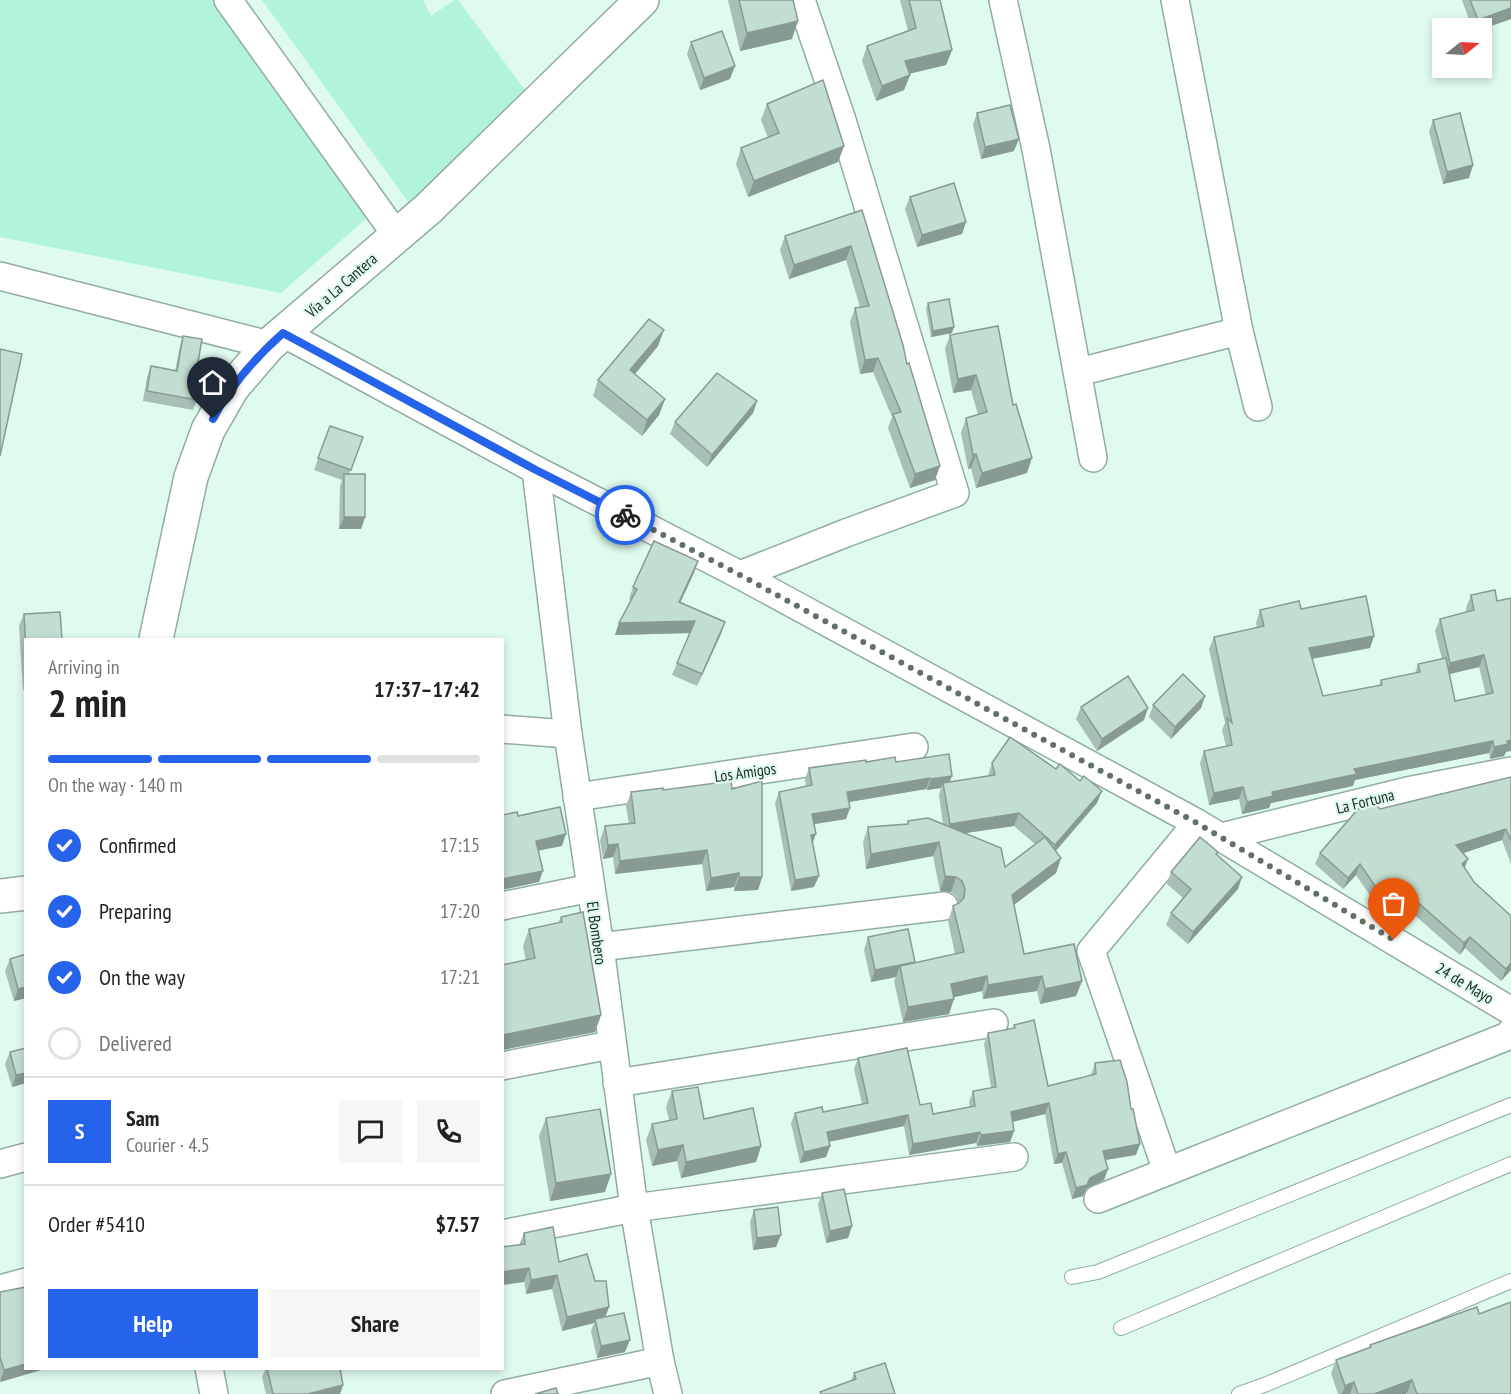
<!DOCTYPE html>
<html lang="en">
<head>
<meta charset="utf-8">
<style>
  :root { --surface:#fff; --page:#f6f6f6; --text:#222; --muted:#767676; --line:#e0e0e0; --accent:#2563eb }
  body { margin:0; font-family:"PT Sans Narrow",sans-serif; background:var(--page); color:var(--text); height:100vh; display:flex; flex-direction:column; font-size:22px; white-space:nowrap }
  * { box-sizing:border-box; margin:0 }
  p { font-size:20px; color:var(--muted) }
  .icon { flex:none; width:33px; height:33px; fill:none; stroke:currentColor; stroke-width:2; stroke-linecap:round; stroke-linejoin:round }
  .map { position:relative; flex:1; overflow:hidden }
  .panel { position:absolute; left:24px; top:638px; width:480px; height:732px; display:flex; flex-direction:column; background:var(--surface); border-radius:0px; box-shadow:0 3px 9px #0003 }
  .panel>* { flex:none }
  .needle { width:39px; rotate:72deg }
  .controls { position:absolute; left:1432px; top:18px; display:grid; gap:12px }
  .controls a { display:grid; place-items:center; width:60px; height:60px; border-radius:0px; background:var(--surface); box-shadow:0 3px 9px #0003; font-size:30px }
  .pin { position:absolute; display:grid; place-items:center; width:51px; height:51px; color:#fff; margin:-62px -26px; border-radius:50% 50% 50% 0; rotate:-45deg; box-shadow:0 0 6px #0007 }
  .pin .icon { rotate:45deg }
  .courier { position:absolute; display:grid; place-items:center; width:60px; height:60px; margin:-30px; border:4px solid #2563eb; border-radius:50%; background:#fff; color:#222; box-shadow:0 2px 8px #0007 }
  .headline em { font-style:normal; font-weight:700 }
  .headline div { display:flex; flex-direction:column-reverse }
  .headline { display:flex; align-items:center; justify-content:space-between; height:102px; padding:0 24px }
  h1 { font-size:39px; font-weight:700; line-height:45px }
  .bar { display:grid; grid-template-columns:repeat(4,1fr); gap:9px 6px; align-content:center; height:72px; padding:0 24px }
  .bar i { height:8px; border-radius:4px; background:var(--line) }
  .bar .active { background:var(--accent) }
  .bar p { grid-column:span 4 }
  .line { display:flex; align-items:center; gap:15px; padding:0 24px; border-top:2px solid var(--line) }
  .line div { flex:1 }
  .round { display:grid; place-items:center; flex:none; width:63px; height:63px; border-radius:0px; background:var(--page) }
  ol { padding:0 24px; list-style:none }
  li { display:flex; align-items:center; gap:18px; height:66px }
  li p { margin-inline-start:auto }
  li .icon { padding:6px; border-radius:50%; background:var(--accent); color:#fff; stroke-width:4 }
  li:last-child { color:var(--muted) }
  li i { width:33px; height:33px; border:3px solid var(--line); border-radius:50% }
  .action { display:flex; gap:12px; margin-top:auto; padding:12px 24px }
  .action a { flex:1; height:69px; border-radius:0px; background:var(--accent); color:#fff; font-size:24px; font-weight:700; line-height:69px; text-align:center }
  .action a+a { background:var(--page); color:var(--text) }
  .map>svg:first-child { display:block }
  .green { fill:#b1f4d8 }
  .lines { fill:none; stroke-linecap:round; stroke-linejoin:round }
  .service-casing { stroke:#92aca0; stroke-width:16 }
  .minor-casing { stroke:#92aca0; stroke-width:30 }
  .secondary-casing { stroke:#92aca0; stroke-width:36 }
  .service { stroke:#fff; stroke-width:14 }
  .minor { stroke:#fff; stroke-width:27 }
  .secondary { stroke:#fff; stroke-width:33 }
  .wall { fill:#a7bfb4; fill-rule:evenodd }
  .shaded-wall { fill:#889b92 }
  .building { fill:#c2ded1; stroke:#889b92; stroke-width:1.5 }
  .done { stroke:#61716a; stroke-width:6; stroke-dasharray:0 10.8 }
  .route { stroke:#2563eb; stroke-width:8 }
  .labels { text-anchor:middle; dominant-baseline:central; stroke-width:4.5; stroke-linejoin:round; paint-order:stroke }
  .street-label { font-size:16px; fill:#1d2723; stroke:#dffbee }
</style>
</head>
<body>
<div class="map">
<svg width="1511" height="1394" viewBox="0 0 1511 1394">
  <rect width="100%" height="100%" fill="#dffbee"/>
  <g class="green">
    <polygon points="0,0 213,0 368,217 281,293 0,237"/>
    <polygon points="262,0 423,0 431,16 454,0 458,0 528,94 411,206"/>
  </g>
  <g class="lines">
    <g class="service-casing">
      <g id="service">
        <polyline points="1072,1277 1098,1272 1511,1105"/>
        <polyline points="1121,1328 1511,1164"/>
        <polyline points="1239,1394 1267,1384 1511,1281"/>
      </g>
    </g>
    <g class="minor-casing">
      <g id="minor">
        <polyline points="228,0 397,236"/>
        <polyline points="1003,0 1036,149 1093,458"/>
        <polyline points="1175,0 1239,331 1258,407"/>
        <polyline points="0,276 269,345 283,333 536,470 740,575 1197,823 1511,1011"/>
        <polyline points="1079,372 1239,331"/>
        <polyline points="536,470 568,734 600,947 634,1208 660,1361 668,1394"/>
        <polyline points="740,575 846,533 955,493 841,117 801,0"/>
        <polyline points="502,729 568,734"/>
        <polyline points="577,797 914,747"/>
        <polyline points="1221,837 1407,791 1511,771"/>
        <polyline points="502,906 591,888"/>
        <polyline points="600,947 944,906"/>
        <polyline points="502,1066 611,1045"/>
        <polyline points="617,1083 994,1023"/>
        <polyline points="0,1164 26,1157"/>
        <polyline points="1167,1171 1091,951 1197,823"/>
        <polyline points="1098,1199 1508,1036 1511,1032"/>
        <polyline points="502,1234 634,1208 1014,1157"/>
        <polyline points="0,1289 26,1282"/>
        <polyline points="209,1368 214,1394"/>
        <polyline points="505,1394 660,1361"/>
      </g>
    </g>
    <g class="secondary-casing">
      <g id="secondary">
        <polyline points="156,639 191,477 208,430 232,388 269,345 428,209 642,0"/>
        <polyline points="0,896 26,893"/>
      </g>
    </g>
    <use href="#service" class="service"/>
    <use href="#minor" class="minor"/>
    <use href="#secondary" class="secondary"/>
  </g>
  <g class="wall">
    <polygon points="728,0 793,0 792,39 740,51"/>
    <polygon points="900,0 940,0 952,50 946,65 909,74 910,75 904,90 876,101 862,61 867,46 908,31"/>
    <polygon points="1462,0 1511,0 1511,19 1482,29 1472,28"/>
    <polygon points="691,42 730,79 700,90 687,54"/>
    <polygon points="767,104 844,146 838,162 748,197 736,164 741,148 768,138 761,120"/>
    <polygon points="977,113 1014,151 981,159 973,125"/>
    <polygon points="1433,120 1473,165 1469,178 1443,184 1429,132"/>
    <polygon points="910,197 966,222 962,234 917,247 905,209"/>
    <polygon points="862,210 907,364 935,480 910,488 888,428 892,417 873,372 860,374 850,322 855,308 860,307 846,260 789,279 780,250 785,236"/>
    <polygon points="928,303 952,333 931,337 926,309"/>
    <polygon points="950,335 1013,405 1027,473 976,488 971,468 968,469 961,433 966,418 978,415 971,390 953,393 945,349"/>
    <polygon points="183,336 196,374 197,400 193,410 143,401 147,377 151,366 175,371 180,346"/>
    <polygon points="658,346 635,374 665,399 659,415 642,436 593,396 598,380"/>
    <polygon points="757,401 753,413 707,467 670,434 675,422"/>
    <polygon points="330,426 363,437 349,474 365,517 361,529 339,529 340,486 342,480 314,470"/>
    <polygon points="698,561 680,602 721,634 697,686 672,675 690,633 615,635 619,623 631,600 629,599 633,587"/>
    <path d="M1495,590L1506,752L1504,756L1490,759L1489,753L1355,780L1353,786L1271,803L1269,808L1242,814L1239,799L1209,805L1200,763L1204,751L1226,746L1222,730L1225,723L1209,649L1214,637L1257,628L1256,623L1260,610L1301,609L1374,636L1370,648L1312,659L1323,696L1379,685L1381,680L1415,673L1418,664L1442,659L1435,631L1440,619L1467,612L1466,608L1471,595ZM1479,667L1486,695L1455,701L1449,674Z"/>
    <polygon points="24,614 26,639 26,690 23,690 19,626"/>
    <polygon points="1205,696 1201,708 1171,739 1149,717 1153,705"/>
    <polygon points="1081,707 1144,720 1097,751 1076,719"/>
    <path d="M866,762H896L950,782L988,776L992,763L1097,803L1056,851L1061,858L1056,873L1014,905L1024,954L1082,981L1076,996L1040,1004L1037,991L983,999L982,991L954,997L949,1014L903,1022L894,981L896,977L871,982L864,950L868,937L915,963L955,954L948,921L953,906L959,903L956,896L951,892L940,891L933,856L866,869L863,842L868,827L907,824L908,821L943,824L939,795L941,788L927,790L926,789L849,802L846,819L815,824L812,845L814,887L791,891L775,803L779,792L806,786L805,779L809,768ZM1014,826L1035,844L1005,867L965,833Z"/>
    <polygon points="1511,777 1511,864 1502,840 1463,853 1468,859 1464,868 1511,970 1501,981 1465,948 1460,955 1402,904 1384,916 1356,875 1343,889 1315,864 1320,853 1380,809"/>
    <polygon points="732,789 762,877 758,890 734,891 734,887 706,891 702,864 615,874 613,857 603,859 600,840 605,826 629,824 626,806 631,792 663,790"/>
    <polygon points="1216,854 1238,889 1188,944 1166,925 1171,913 1183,898 1167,884 1171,872"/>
    <polygon points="561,917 601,1015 595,1032 502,1050 502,965 526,960 523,946 529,929 558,923"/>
    <polygon points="26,954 26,998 14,1001 5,971 10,959"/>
    <polygon points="1014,1025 1048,1086 1091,1075 1095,1063 1136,1155 1105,1160 1104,1180 1086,1189 1083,1196 1072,1199 1062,1163 1054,1164 1045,1114 1013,1122 1014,1131 1010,1142 977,1146 976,1143 909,1155 904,1126 829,1142 830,1146 826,1157 800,1163 791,1123 795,1113 823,1112 862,1104 854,1069 858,1058 933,1114 970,1107 969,1102 973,1091 991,1088 984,1044 988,1033 1013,1029"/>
    <polygon points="10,1052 26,1083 12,1087 5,1064"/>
    <polygon points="672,1091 704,1119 761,1146 756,1162 681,1178 677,1161 652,1166 646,1140 652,1124 669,1120 666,1107"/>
    <polygon points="546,1118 605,1192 550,1201 539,1136"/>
    <polygon points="822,1193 852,1226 848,1238 826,1243 818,1205"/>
    <polygon points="754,1210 776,1247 753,1250 750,1222"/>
    <polygon points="524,1233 559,1262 606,1317 625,1352 597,1358 591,1331 594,1323 562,1331 552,1289 526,1294 519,1245"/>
    <polygon points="0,1292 26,1368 42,1368 41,1370 0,1382"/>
    <polygon points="1370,1345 1511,1394 1407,1394 1407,1393 1405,1394 1338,1394 1331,1373 1336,1360 1369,1348"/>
    <polygon points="266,1368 340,1368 343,1385 340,1394 266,1394 262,1377"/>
    <polygon points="854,1373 895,1394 820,1394 820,1392 851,1381"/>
  </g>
  <g class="shaded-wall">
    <polygon points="1511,8 1511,19 1482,29 1474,28 1478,20"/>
    <polygon points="798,21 792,39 740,51 747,33"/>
    <polygon points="952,50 946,65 899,76 905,61"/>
    <polygon points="735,66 730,79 700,90 704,78"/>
    <polygon points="910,75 904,90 876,101 882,86"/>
    <polygon points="1019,139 1014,151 981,159 985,147"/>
    <polygon points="844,146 838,162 748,197 754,181"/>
    <polygon points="1473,165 1469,178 1443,184 1447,172"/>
    <polygon points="966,222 962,234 917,247 922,235"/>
    <polygon points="851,246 846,260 789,279 794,265"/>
    <polygon points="954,327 952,333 931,337 933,331"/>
    <polygon points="664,330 658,346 625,386 630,370"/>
    <polygon points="878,358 873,372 860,374 865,360"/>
    <polygon points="976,375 971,390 953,393 958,379"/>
    <polygon points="665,399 659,415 642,436 647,420"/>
    <polygon points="757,401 753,413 707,467 712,455"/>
    <polygon points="976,454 971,468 968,469 973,455"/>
    <polygon points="1032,458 1027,473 976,488 982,473"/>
    <polygon points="940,466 935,480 910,488 915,474"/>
    <polygon points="344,517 365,517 361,529 339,529"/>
    <polygon points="698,561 694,573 675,614 679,602"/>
    <polygon points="695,621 691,633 615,635 619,623"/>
    <polygon points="725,622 721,634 697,686 702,674"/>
    <polygon points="1374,636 1370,648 1305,660 1309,648"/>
    <polygon points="1484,655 1479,667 1446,675 1450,663"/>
    <polygon points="1205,696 1201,708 1171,739 1175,727"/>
    <polygon points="1148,708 1144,720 1097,751 1102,739"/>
    <polygon points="1511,740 1511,751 1506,752 1504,756 1490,759 1494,747"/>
    <polygon points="1493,741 1489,753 1355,780 1353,786 1271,803 1269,808 1242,814 1247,802 1272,792 1354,769"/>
    <polygon points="952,776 948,787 943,783 941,788 927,790 931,779"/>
    <polygon points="930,778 926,789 843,803 847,792"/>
    <polygon points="1243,787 1239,799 1209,805 1214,793"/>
    <polygon points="1102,791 1097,803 1050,857 1055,845"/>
    <polygon points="850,808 846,819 808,825 812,814"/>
    <polygon points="1019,813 1014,826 945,836 950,824"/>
    <polygon points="1506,829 1502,840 1452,857 1456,845"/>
    <polygon points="566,834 562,846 532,852 536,841"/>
    <polygon points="816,834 812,845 811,835"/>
    <polygon points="939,842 933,856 866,869 871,854"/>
    <polygon points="618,844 613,857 603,859 608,845"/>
    <polygon points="707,850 702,864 615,874 620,861"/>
    <polygon points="1061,858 1056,873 1007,910 1012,895"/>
    <polygon points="1468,859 1464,870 1462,864"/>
    <polygon points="1360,864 1356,875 1343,889 1348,878"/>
    <polygon points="543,871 539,882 502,890 502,879"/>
    <polygon points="739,873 734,887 706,891 711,878"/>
    <polygon points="819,876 814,887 791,891 795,880"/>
    <polygon points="945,876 956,877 951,892 940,891"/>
    <polygon points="739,877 762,877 758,890 734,891"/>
    <polygon points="1242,877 1238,889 1188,944 1193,932"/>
    <polygon points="1407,893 1402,904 1384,916 1388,905"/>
    <polygon points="1470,937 1465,948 1460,955 1464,943"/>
    <polygon points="915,962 900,966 896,977 871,982 875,970"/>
    <polygon points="1511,963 1511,970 1501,981 1506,969"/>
    <polygon points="987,976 982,991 946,999 951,984"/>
    <polygon points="1042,976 1037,991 983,999 988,985"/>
    <polygon points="1082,981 1076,996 1040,1004 1045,989"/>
    <polygon points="26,987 26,998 14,1001 18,989"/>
    <polygon points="954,999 949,1014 903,1022 908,1007"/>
    <polygon points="601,1015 595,1032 502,1050 503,1035"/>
    <polygon points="26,1073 26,1083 12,1087 16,1075"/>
    <polygon points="1049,1103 1045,1114 1007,1123 1011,1112"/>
    <polygon points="908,1115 904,1126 823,1143 827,1132"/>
    <polygon points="1014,1131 1010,1142 977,1146 981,1135"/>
    <polygon points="980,1132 976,1143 909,1155 913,1144"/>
    <polygon points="1140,1144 1136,1155 1099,1161 1103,1151"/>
    <polygon points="683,1145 677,1161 652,1166 658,1150"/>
    <polygon points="761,1146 756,1162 681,1178 686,1162"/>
    <polygon points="830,1146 826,1157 800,1163 804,1152"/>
    <polygon points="1066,1152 1062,1163 1054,1164 1058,1154"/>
    <polygon points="1108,1169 1104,1180 1086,1189 1083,1196 1072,1199 1076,1188 1090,1178"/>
    <polygon points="611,1174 605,1192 550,1201 556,1183"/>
    <polygon points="852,1226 848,1238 826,1243 830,1231"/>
    <polygon points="781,1235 776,1247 753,1250 757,1238"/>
    <polygon points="529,1268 524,1282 502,1285 502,1272"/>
    <polygon points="557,1275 552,1289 526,1294 531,1280"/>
    <polygon points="609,1307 604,1321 595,1319 594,1323 562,1331 567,1317"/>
    <polygon points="630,1340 625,1352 597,1358 601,1346"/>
    <polygon points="26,1364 26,1368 42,1368 41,1370 0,1382 4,1370"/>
    <polygon points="1412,1380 1407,1393 1405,1394 1374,1394"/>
    <polygon points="1354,1382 1350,1394 1342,1394 1345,1386"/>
    <polygon points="343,1385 340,1394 308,1394 308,1393"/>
  </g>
  <g class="building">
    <polygon points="739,0 793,0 798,21 747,33"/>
    <polygon points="909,0 940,0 952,50 905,61 910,75 882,86 867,46 916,28"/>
    <polygon points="1470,0 1511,0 1511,8 1478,20"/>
    <polygon points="722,31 735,66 704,78 691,42"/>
    <polygon points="823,80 844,146 754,181 741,148 779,133 767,104"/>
    <polygon points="1010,105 1019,139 985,147 977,113"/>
    <polygon points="1460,113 1473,165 1447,172 1433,120"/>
    <polygon points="954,183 966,222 922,235 910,197"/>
    <polygon points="862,210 903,345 907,364 909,363 940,466 915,474 893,414 901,412 878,358 865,360 855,308 869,306 851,246 794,265 785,236"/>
    <polygon points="949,299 954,327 933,331 928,303"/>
    <polygon points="649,319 664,330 630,370 665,399 647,420 598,380"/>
    <polygon points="998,326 1013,405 1016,404 1032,458 982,473 976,454 973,455 966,418 987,412 976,375 958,379 950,335"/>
    <polygon points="183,336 202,339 196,374 201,375 197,400 147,391 151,366 177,371"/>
    <polygon points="0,349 22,354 0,456"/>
    <polygon points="717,373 757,401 712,455 675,422"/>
    <polygon points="330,426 363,437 351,470 318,458"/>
    <rect x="344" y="474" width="21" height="43"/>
    <polygon points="654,541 698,561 679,602 725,622 702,674 677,663 695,621 619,623 637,589 633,587"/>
    <polygon points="1495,590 1497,601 1511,598 1511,740 1507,741 1508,744 1494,747 1493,741 1354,769 1357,774 1272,792 1273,796 1247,802 1243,787 1214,793 1204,751 1232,745 1227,718 1232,723 1214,637 1264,626 1260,610 1299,601 1301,609 1366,596 1374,636 1309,648 1323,696 1382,685 1381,680 1420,672 1418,664 1446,658 1455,701 1493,693 1484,655 1450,663 1440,619 1474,610 1471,595"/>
    <polygon points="60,612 62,639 26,639 26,649 24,614"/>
    <polygon points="1183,674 1205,696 1175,727 1153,705"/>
    <polygon points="1128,676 1148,708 1102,739 1081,707"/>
    <polygon points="1010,737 1056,769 1060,764 1080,781 1084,776 1102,791 1055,845 1019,813 950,824 943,783 995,775 992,763"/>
    <polygon points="949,754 952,776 931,779 930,778 847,792 850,808 812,814 816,834 811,835 819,876 795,880 779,792 812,785 809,768 866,760 866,762 895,757 896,762"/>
    <polygon points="1511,777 1511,841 1506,829 1456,845 1468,859 1462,864 1474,882 1511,916 1511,963 1506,969 1470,937 1464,943 1407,893 1388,905 1360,864 1348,878 1320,853 1358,809 1376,804 1380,809"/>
    <polygon points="731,781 732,789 762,781 762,877 739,877 739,873 711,878 707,850 620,861 618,844 608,845 605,826 635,823 631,792 663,788 663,790"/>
    <polygon points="560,807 566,834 536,841 543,871 502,879 502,815 517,812 518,816"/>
    <polygon points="928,818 1001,848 1005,867 1045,837 1061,858 1012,895 1024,954 1074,944 1082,981 1045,989 1042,976 988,985 987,976 951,984 954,999 908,1007 900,966 964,952 953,906 959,903 964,898 965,889 962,881 956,877 945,876 939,842 871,854 868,827 908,824 908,821"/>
    <polygon points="1200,837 1218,852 1216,854 1242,877 1193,932 1171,913 1191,889 1171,872"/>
    <polygon points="583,912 601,1015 503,1035 502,965 535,958 529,929 562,922 561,917"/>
    <polygon points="908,929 915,962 875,970 868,937"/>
    <polygon points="26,954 26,987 18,989 10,959"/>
    <polygon points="1034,1020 1048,1086 1096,1074 1095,1063 1120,1060 1127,1082 1131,1109 1133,1109 1140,1144 1103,1151 1108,1169 1090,1178 1087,1185 1076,1188 1066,1152 1058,1154 1049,1103 1011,1112 1014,1131 981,1135 980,1132 913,1144 908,1115 827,1132 830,1146 804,1152 795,1113 822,1107 823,1112 868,1103 858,1058 907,1048 920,1105 931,1103 933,1114 975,1106 973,1091 996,1087 988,1033 1015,1028 1014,1025"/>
    <polygon points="26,1048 26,1073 16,1075 10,1052"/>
    <polygon points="698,1087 704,1119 753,1108 761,1146 686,1162 683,1145 658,1150 652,1124 677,1119 672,1091"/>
    <polygon points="600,1109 611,1174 556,1183 546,1118"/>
    <polygon points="844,1189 852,1226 830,1231 822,1193"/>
    <polygon points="778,1207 781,1235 757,1238 754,1210"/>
    <polygon points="553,1227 559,1262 587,1254 595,1281 606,1281 609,1307 567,1317 557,1275 531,1280 529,1268 502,1272 502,1247 525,1244 524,1233"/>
    <polygon points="26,1287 26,1364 4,1370 0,1357 0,1292"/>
    <polygon points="1511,1302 1511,1394 1417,1394 1412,1380 1374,1394 1358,1394 1354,1382 1345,1386 1336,1360 1371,1347 1370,1345 1477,1307 1479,1314"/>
    <polygon points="624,1313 630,1340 601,1346 595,1319"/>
    <polygon points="885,1363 895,1394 821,1394 820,1392 856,1379 854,1373"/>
    <polygon points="267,1368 340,1368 343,1385 308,1394 273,1394"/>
    <polygon points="556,1388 558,1394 535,1394"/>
  </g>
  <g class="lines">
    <polyline class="done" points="625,515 740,575 1197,823 1394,940"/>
    <path class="route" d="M213,419C230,386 255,358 283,333L536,470L625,515"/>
  </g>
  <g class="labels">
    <g class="street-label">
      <text transform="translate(341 285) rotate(-41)">Vía a La Cantera</text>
      <text transform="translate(745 772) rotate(-8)">Los Amigos</text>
      <text transform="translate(1365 801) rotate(-14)">La Fortuna</text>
      <text transform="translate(597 933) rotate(82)">El Bombero</text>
      <text transform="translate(1465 983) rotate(31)">24 de Mayo</text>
    </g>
  </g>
</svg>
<div class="controls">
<a><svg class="needle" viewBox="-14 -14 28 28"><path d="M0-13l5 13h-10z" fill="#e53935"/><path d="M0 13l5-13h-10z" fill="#767676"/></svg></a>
</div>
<div class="pin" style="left:1394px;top:940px;background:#ea580c"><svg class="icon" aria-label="bag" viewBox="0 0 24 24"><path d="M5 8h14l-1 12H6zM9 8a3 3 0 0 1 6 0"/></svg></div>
<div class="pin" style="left:213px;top:419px;background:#1f2937"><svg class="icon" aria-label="home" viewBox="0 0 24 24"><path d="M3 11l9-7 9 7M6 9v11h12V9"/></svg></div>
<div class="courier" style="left:625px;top:515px"><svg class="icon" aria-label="bike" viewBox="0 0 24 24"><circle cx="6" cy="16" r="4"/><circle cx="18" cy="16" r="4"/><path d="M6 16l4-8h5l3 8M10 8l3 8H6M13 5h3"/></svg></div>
<section class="panel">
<div class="headline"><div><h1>2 min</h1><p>Arriving in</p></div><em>17:37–17:42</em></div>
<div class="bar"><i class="active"></i><i class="active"></i><i class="active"></i><i></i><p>On the way · 140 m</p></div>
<ol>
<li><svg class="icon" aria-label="check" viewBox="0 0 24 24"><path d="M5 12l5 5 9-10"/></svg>Confirmed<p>17:15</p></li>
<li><svg class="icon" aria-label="check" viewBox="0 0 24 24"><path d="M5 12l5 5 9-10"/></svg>Preparing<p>17:20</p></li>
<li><svg class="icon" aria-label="check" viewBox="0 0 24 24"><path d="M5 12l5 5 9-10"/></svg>On the way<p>17:21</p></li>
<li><i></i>Delivered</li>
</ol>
<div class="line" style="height:108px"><b class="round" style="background:var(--accent);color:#fff">S</b><div><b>Sam</b><p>Courier · 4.5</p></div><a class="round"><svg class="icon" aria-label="chat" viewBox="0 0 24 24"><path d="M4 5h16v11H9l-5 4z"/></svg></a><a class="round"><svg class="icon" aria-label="phone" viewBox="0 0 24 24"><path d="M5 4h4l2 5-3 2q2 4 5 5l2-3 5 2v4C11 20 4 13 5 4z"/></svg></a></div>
<div class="line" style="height:78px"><div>Order #5410</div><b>$7.57</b></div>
<div class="action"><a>Help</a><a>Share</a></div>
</section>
</div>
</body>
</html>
